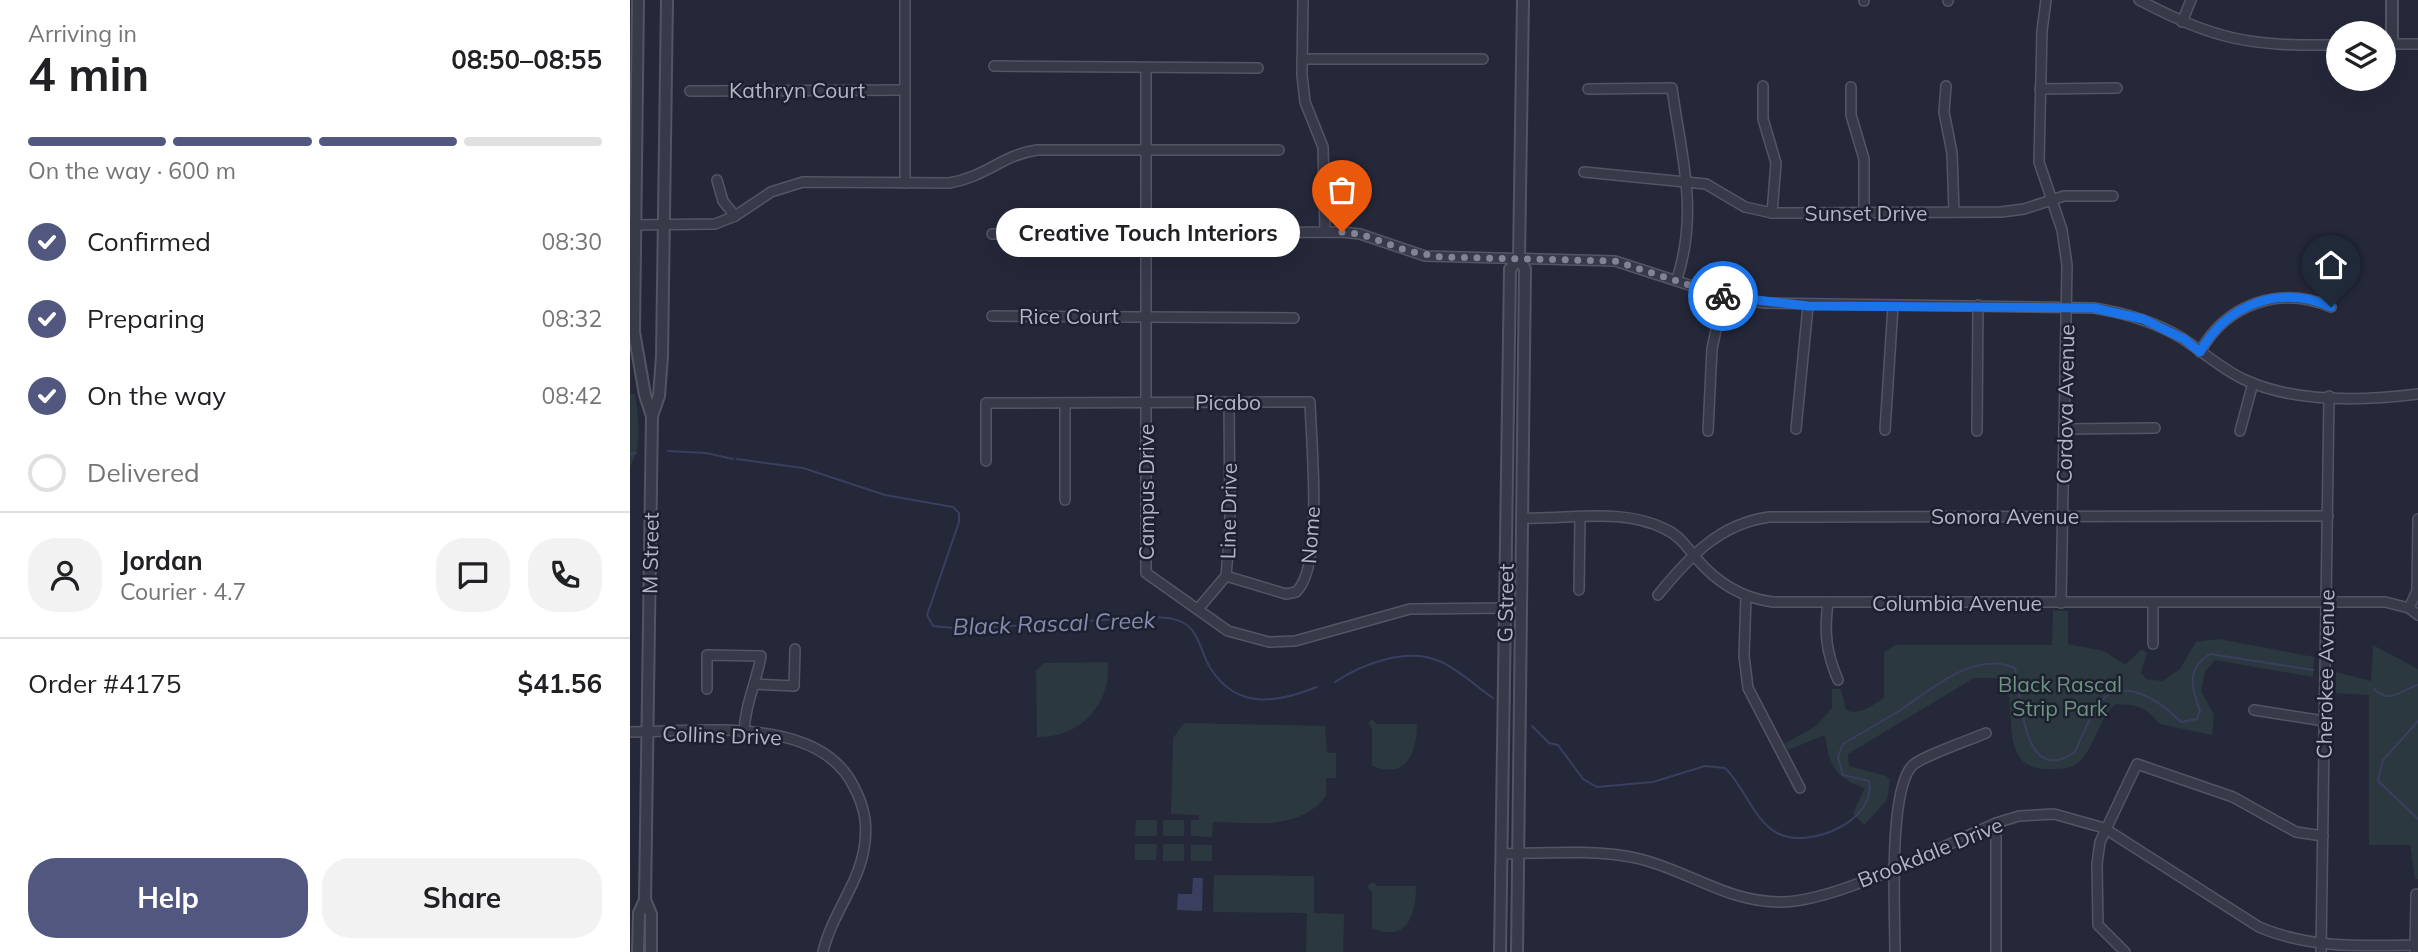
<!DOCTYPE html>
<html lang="en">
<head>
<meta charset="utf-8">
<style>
  :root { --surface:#fff; --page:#f2f2f2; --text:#202124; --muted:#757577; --line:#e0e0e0; --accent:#52577f }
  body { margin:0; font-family:Mulish,sans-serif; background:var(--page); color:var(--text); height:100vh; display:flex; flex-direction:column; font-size:26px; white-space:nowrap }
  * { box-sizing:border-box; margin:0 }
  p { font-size:23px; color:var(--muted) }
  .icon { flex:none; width:38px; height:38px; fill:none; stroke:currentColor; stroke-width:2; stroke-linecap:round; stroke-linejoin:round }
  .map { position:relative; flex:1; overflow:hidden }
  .side { display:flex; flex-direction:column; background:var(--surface); width:630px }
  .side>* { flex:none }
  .fabs { position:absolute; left:1696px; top:21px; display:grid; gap:14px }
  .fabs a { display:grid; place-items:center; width:70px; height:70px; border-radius:50%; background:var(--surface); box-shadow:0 7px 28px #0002; font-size:35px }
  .pin { position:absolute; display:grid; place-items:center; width:60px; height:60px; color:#fff; margin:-72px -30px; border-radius:50% 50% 50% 0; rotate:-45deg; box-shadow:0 0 7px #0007 }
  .pin .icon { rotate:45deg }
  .courier { position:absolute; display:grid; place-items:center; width:70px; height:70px; margin:-35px; border:5px solid #1a73e8; border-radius:50%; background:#fff; color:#222; box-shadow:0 2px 9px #0007 }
  .bubble { position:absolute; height:49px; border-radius:24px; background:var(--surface); box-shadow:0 7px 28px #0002; font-size:23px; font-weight:700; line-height:49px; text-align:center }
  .head em { font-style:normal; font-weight:700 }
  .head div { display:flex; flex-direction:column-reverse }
  .head { display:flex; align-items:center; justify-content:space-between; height:119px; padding:0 28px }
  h1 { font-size:46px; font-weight:700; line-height:52px }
  .bar { display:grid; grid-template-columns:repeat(4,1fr); gap:10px 7px; align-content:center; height:84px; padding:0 28px }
  .bar i { height:9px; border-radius:5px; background:var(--line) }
  .bar .selected { background:var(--accent) }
  .bar p { grid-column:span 4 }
  .line { display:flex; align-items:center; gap:18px; padding:0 28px; border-top:2px solid var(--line) }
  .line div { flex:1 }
  .round { display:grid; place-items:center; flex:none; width:74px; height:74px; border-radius:28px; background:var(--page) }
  ol { padding:0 28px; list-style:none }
  li { display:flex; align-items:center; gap:21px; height:77px }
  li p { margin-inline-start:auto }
  li .icon { padding:7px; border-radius:50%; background:var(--accent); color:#fff; stroke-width:4 }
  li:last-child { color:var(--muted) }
  li i { width:38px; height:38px; border:4px solid var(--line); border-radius:50% }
  .action { display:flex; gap:14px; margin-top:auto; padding:14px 28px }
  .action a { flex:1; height:80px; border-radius:28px; background:var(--accent); color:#fff; font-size:28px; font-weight:700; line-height:80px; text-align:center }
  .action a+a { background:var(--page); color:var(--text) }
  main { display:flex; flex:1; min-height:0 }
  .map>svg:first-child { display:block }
  .green { fill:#2b383f }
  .water { fill:#3a3f5f }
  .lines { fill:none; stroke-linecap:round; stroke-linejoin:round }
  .stream { stroke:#3a3f5f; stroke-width:2 }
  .minor-casing { stroke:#535565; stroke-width:12 }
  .tertiary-casing { stroke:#535565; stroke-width:14 }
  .minor { stroke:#383a4a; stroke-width:9 }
  .tertiary { stroke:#383a4a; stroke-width:10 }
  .done { stroke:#828495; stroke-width:7; stroke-dasharray:0 12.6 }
  .route { stroke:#1a73e8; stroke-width:9 }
  .labels { text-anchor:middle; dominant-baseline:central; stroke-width:5; stroke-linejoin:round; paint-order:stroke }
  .street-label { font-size:21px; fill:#b4b5c6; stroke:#1d202f }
  .park-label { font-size:21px; fill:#6d9481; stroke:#1d202f }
  .water-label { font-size:23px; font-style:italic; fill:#858baf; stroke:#1d202f }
</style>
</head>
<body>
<main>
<section class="side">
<div class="head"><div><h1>4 min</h1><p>Arriving in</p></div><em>08:50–08:55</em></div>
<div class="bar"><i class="selected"></i><i class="selected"></i><i class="selected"></i><i></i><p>On the way · 600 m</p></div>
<ol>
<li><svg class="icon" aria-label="check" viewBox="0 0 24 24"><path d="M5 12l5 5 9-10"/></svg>Confirmed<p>08:30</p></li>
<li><svg class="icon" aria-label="check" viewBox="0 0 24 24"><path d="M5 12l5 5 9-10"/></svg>Preparing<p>08:32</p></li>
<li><svg class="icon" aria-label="check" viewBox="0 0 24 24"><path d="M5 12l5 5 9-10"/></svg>On the way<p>08:42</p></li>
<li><i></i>Delivered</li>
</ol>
<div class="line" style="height:126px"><a class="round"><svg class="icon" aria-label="person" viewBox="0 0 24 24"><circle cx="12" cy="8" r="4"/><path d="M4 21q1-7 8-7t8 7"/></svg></a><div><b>Jordan</b><p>Courier · 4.7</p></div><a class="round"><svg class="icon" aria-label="chat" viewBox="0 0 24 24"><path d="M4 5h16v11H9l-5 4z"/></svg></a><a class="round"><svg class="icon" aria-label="phone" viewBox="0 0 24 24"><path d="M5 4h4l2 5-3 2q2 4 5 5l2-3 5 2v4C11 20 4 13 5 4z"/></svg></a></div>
<div class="line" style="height:91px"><div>Order #4175</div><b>$41.56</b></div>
<div class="action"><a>Help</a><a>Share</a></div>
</section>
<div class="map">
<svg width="1788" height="952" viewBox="0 0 1788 952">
  <rect width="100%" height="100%" fill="#252839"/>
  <g class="green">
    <path d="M0,394H5C8,416 13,448 0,467Z"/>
    <path d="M1423,610L1438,611V644L1474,651L1495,665L1512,649L1517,653L1511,672L1516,679L1533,681L1550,669L1566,642L1589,639L1684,657L1683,677L1585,660L1575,672L1571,691L1584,715L1582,735L1530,724C1516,707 1508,705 1486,704C1470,715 1466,744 1452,759C1444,768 1434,769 1422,769C1364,773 1390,706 1373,678H1344L1218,754L1219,766L1256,776L1260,780L1257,800L1234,825L1223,813L1235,788C1205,779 1199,765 1195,735L1158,750L1154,744L1186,726L1202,708V689H1211L1216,710C1230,716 1242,705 1254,698V652L1266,645H1422Z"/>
    <polygon points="1743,645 1788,669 1788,879 1785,879 1780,845 1739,845 1739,695 1706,693 1706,672 1741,681"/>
    <path d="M414,663L478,662C481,705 450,738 407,737L406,671Z"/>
    <path d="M742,719L747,724H787C787,752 777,780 742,766V729L738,723Z"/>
    <path d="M554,723L695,726L697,753H706V778H696V796C668,832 623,822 583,822L582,837L561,836V820H569V815L541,814L543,738Z"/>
    <polygon points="506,820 527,820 527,836 505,836"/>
    <rect x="533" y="820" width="21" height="16"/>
    <polygon points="505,844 527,844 526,860 505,860"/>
    <rect x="533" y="844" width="21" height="17"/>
    <rect x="561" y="845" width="21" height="16"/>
    <polygon points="584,875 684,876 684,913 714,914 713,952 676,952 677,913 583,912"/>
    <path d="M743,882L747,886H786C786,915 777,943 742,928V892L737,886Z"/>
  </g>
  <polygon class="water" points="563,878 573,878 572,911 547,910 548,894 562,894"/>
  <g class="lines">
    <g class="stream">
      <polyline points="38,451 76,453 103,459"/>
      <polyline points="0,454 6,453"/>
      <path d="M107,459L173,468L255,495L323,507L329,513V522L297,615L303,626L335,629L517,617C532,617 552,617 562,630C571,641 573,658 581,669C608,711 649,702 687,687"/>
      <path d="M705,682C732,664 777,647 809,661C829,669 845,686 863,698"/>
      <path d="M1744,689C1761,705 1770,690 1788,685"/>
      <polyline points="1788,721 1753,760 1748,781 1788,819"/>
      <path d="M902,726L919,743L928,745L953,779L967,787L1023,782L1075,766L1095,768C1115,787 1124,822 1149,834C1181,849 1247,820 1239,781L1213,775L1208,757L1213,744C1231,733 1251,722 1269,711C1301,690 1344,650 1385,668C1392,694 1391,787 1444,753C1452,738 1457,722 1466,708C1489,671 1530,701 1551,722L1567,719L1570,710C1561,688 1556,669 1580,654L1683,670"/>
    </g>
    <g class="minor-casing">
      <g id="minor">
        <polyline points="673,0 672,75 675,102 693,147 695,231"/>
        <polyline points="1416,0 1412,31 1409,162 1432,230 1437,265 1431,603"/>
        <path d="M1509,0C1588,41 1619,46 1708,45"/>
        <polyline points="1234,1 1234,0"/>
        <polyline points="1318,1 1318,0"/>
        <polyline points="1552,22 1561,0"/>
        <polyline points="1754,44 1788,44"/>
        <polyline points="672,59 853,59"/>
        <polyline points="364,66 628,68"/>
        <polyline points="516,68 516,573 598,631 639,642 665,641 780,609 875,608"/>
        <polyline points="1133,86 1133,119 1146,163 1142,213"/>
        <polyline points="1316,86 1314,112 1322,153 1324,212"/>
        <polyline points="1221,87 1221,115 1234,159 1234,213"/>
        <path d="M958,89L1042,88C1051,156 1069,209 1047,279"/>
        <polyline points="1410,89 1487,88"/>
        <polyline points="60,91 274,90"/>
        <polyline points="954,172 1076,184 1115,207 1142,213 1371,212 1394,209 1434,196 1483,196"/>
        <polyline points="87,180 93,201 105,216"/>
        <polyline points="275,183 275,0"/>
        <path d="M0,225L85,224L105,216L141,192L173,182L319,183C356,177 372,155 407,150H649"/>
        <path d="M362,234L712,232L730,234L795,256L985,261L1093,296L1135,303L1464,308C1495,313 1523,321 1550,337C1571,350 1590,368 1613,379C1664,403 1733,401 1788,394"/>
        <polyline points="362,316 664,318"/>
        <path d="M1570,352C1596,304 1650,285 1701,307"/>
        <polyline points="435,403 435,500"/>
        <polyline points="1166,429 1178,306"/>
        <polyline points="1434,429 1525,428"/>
        <polyline points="1255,430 1263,306"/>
        <polyline points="1078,431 1082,349 1093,296"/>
        <polyline points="1347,431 1348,305"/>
        <polyline points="1610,431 1623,383"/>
        <path d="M356,461V403L680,402C681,441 694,567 666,592L656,594L596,576"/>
        <path d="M892,518C939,520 992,507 1035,529C1049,535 1057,547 1066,558C1087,583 1111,598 1143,602H1755L1779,608L1788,615"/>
        <polyline points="949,590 950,517"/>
        <path d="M1028,595C1059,557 1089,524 1139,517L1698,516"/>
        <polyline points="1116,596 1114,656 1118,688 1170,788"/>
        <path d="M1198,603C1194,632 1196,652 1208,680"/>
        <polyline points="1779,608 1787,591 1788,519"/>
        <polyline points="568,609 596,576 600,529 599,402"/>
        <polyline points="1523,644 1523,603"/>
        <polyline points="124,684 164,686 165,649"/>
        <path d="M77,689V655L131,656C126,684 115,704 114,733"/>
        <polyline points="1624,710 1694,721"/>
        <path d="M0,732C68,732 189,714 224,787C235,808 238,825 234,849C228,885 201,916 193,952"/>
        <path d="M872,854C914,853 970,849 1010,859C1059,871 1099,903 1152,902C1209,901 1310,847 1366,823L1389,816L1424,814L1474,828L1629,927C1680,949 1734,946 1788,945"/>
        <path d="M1265,952C1265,914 1258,792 1282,766C1290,757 1342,739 1356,733"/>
        <polyline points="1366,952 1366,823"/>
        <polyline points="1495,952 1468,925 1467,864 1470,842 1507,764 1603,797 1666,832 1693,836"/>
        <polyline points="1691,952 1699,396"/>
        <polyline points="1785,952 1786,894"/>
      </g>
    </g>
    <g class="tertiary-casing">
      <g id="tertiary">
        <polyline points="8,0 4,332 15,395 22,416"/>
        <polyline points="1762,44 1762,0"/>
        <polyline points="8,952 9,913 15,900"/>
        <polyline points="21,952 21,914 15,900 22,416 29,396 32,356 37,0"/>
        <polyline points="870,952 880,269 889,258"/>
        <polyline points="887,952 895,269 889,258 893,0"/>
      </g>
    </g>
    <use href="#minor" class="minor"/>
    <use href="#tertiary" class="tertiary"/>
  </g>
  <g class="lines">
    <polyline class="done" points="712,232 730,234 778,251 810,257 985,261 1093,296"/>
    <path class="route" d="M1093,296L1178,306L1464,308L1513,319L1554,339L1570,352C1597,304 1650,284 1701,307"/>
  </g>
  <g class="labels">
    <g class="street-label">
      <text x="167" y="90">Kathryn Court</text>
      <text x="1236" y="213">Sunset Drive</text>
      <text x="439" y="316">Rice Court</text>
      <text x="598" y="402">Picabo</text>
      <text transform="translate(1435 404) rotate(-89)">Cordova Avenue</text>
      <text transform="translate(516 492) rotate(-90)">Campus Drive</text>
      <text transform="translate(598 511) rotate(-89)">Line Drive</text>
      <text x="1375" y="516">Sonora Avenue</text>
      <text transform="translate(680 535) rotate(-86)">Nome</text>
      <text transform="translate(20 553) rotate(-89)">M Street</text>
      <text transform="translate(875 603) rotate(-89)">G Street</text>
      <text x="1327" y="603">Columbia Avenue</text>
      <text transform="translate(1695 674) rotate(-89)">Cherokee Avenue</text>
      <text transform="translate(92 735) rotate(2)">Collins Drive</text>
      <text transform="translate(1300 852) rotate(-22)">Brookdale Drive</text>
    </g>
    <g class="park-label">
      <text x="1430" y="684">Black Rascal<tspan x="1430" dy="24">Strip Park</tspan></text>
    </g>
    <g class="water-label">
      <text transform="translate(424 623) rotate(-2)">Black Rascal Creek</text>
    </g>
  </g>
</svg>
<div class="fabs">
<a><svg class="icon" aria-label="layers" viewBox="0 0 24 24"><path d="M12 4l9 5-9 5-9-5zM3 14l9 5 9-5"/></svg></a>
</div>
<div class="pin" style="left:712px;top:232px;background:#ea580c"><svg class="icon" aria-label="bag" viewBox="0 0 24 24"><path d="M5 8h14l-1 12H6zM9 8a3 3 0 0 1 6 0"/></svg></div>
<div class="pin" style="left:1701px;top:307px;background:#1f2937"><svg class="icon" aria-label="home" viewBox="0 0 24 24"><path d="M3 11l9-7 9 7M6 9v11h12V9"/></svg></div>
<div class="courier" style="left:1093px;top:296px"><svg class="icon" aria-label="bike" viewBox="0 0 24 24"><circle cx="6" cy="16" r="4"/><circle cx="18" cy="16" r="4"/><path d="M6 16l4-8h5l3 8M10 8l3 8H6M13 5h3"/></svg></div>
<div class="bubble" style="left:366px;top:208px;width:304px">Creative Touch Interiors</div>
</div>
</main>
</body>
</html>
